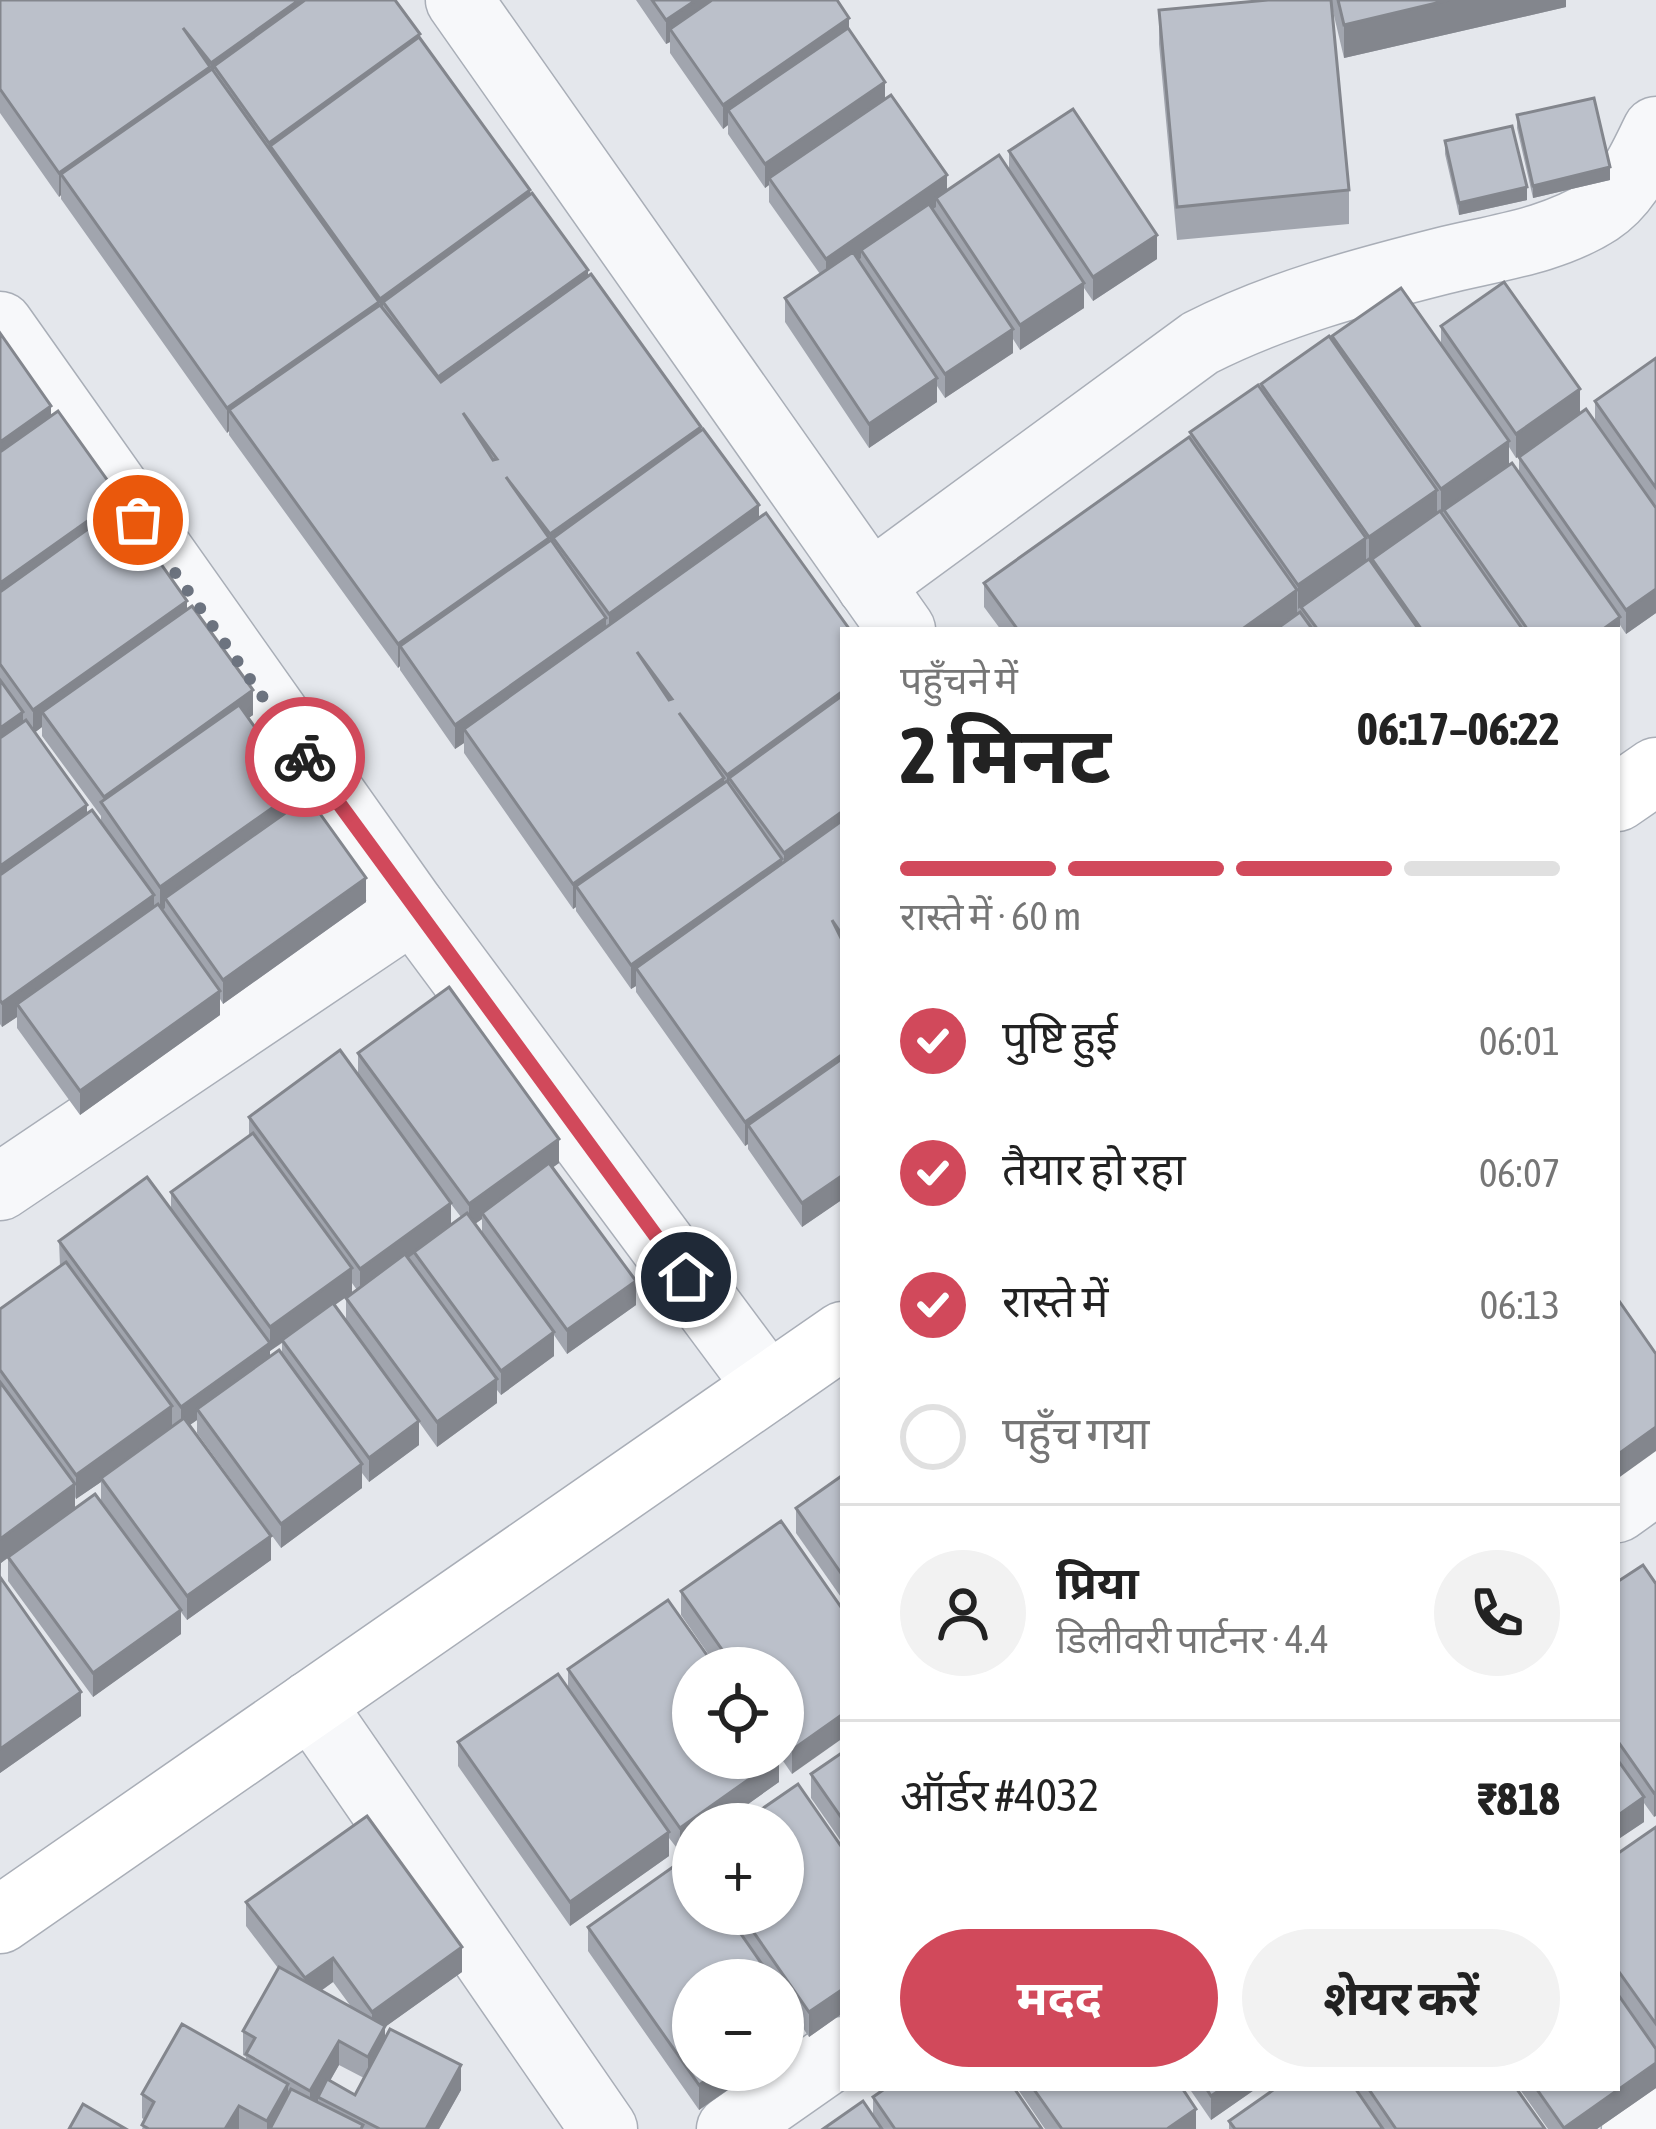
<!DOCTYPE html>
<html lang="hi">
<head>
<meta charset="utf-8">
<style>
  :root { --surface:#fff; --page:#f2f2f2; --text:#222; --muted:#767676; --line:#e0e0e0; --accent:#d1495b }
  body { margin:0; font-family:"Asap Condensed","Noto Sans Devanagari",sans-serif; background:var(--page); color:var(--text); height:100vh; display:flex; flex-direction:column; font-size:45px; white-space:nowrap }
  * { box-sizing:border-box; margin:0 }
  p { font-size:39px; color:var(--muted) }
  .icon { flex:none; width:66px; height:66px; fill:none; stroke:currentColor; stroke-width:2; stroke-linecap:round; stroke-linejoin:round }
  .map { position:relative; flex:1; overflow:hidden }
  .side { position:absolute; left:840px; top:627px; width:780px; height:1464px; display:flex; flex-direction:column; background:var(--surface); border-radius:0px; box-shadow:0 3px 9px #0004 }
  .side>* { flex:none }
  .tools { position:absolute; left:672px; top:1647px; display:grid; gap:24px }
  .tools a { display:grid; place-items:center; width:132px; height:132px; border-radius:50%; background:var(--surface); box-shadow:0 3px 9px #0004; font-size:60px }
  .pin { position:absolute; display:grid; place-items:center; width:102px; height:102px; color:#fff; margin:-51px; border:6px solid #fff; border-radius:50%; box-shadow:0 3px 12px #0007 }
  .courier { position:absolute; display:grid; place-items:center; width:120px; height:120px; margin:-60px; border:9px solid #d1495b; border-radius:50%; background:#fff; color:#222; box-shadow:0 3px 15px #0007 }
  .overview em { font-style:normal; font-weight:700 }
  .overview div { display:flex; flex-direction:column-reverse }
  .overview { display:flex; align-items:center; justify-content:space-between; height:204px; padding:0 60px }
  h1 { font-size:78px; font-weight:700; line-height:90px }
  .bar { display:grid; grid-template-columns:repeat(4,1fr); gap:18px 12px; align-content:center; height:144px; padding:0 60px }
  .bar i { height:15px; border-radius:9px; background:var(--line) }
  .bar .current { background:var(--accent) }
  .bar p { grid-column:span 4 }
  .line { display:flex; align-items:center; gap:30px; padding:0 60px; border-top:3px solid var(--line) }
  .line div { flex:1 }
  .round { display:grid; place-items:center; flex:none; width:126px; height:126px; border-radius:63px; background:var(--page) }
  ol { padding:0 60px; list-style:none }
  li { display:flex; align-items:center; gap:36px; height:132px }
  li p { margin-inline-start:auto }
  li .icon { padding:12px; border-radius:50%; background:var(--accent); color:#fff; stroke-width:4 }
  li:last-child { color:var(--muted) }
  li i { width:66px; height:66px; border:6px solid var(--line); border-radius:50% }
  .action { display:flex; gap:24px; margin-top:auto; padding:24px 60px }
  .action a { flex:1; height:138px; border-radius:72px; background:var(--accent); color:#fff; font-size:48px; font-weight:700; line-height:138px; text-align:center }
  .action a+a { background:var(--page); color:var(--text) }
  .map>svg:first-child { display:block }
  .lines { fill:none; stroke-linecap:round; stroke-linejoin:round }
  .street-casing { stroke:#a9aeb7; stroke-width:69 }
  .secondary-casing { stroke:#a9aeb7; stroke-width:69 }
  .street { stroke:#f7f8fa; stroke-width:66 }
  .secondary { stroke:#fff; stroke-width:66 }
  .wall { fill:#a1a5ae; fill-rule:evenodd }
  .shaded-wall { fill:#83868d }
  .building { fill:#bbc0ca; stroke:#83868d; stroke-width:3; fill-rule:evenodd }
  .done { stroke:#6c737f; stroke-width:12; stroke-dasharray:0 21.6 }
  .route { stroke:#d1495b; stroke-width:15 }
</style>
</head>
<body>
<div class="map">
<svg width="1656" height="2129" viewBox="0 0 1656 2129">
  <rect width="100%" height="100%" fill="#e4e7ec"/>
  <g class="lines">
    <g class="street-casing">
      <g id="street">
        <polyline points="459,0 902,630"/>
        <polyline points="0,325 413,909 768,1387"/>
        <path d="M870,585L1200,343C1277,304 1359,282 1442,261C1494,248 1553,241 1599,211C1628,192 1641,160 1656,130"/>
        <polyline points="0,1187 413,909"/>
        <polyline points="1617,1509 1656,1481"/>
        <polyline points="311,1704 604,2129"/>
        <polyline points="730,2129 843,2050"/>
        <polyline points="1635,2129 1656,2115"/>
      </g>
    </g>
    <g class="secondary-casing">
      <g id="secondary">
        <polyline points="1617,798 1656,771"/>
        <polyline points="0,1920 843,1335"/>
      </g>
    </g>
    <use href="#street" class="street"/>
    <use href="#secondary" class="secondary"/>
  </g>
  <g class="wall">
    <polygon points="0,0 420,38 530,195 701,430 759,518 843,630 843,1199 802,1227 748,1149 748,1144 745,1146 636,992 636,986 631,989 576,911 576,907 573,909 464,753 464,743 455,749 400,670 400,666 398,668 229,435 229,431 227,433 61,199 61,195 59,197 0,113"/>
    <polygon points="636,0 837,0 849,30 885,99 947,191 1009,171 1009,151 1157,259 1093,301 1084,288 1084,308 1020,350 1013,339 1013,353 945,398 937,386 937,402 869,448 785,322 785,298 820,274 769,202 769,185 765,188 728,134 728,125 723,129 670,53 670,42 666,44"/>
    <polygon points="1268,0 1566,0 1566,7 1344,58 1331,3 1349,190 1349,224 1177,240 1159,44 1159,10"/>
    <polygon points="1517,115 1610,180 1533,198 1517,128"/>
    <polygon points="1445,141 1527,200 1459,215 1445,154"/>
    <path d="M1441,326L1595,421V401L1656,358V613L1626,634L1620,625V641L1617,630H1001L984,607V583L1190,439V432L1261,389V384L1332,341V336L1441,345ZM1558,429L1519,457V472L1509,465V447L1516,458Z"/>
    <path d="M0,333L51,415L120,507L187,610L253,715L248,718L299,803L366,902L223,1004L220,999V1015L80,1115L17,1028V1017L2,1027L0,1024ZM42,727V736L101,816V821L87,814L35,732Z"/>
    <path d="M358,1053L559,1163L553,1167L636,1305L567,1354L554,1335V1356L501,1395L497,1390V1403L437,1447L419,1422V1445L369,1482L362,1473V1488L281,1548L197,1433V1420L190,1425L271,1560L187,1620L181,1612V1634L93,1697L8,1581V1557L1,1563V1578L81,1716L0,1773V1309L60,1266L59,1241L171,1209V1192L249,1136V1117L358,1075ZM451,1204L461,1217L451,1224ZM482,1219V1234L475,1224ZM352,1283L357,1290L346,1298V1320L335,1305ZM282,1343V1355L270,1357V1351ZM101,1482V1502L18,1550L75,1497L76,1499Z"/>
    <polygon points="843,1475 843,1600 796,1533 796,1508"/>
    <polygon points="1617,1582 1656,1584 1654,1817 1644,1803 1644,1822 1617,1840"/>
    <polygon points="681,1591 843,1610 792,1774 781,1758 783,1758 783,1668 718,1668 681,1615"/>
    <polygon points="568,1669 779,1782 720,1824 693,1824 680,1852 669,1838 669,1856 570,1926 458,1766 458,1742 568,1688"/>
    <polygon points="843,1752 843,1844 811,1798 811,1774"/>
    <polygon points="1656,1827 1656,2048 1617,1993 1617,1854"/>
    <polygon points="843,1849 843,2013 809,2037 799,2022 799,2041 783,2052 783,1980 693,1980 756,2070 699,2110 588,1951 588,1927 693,1914 783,1914"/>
    <path d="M246,1902L462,1972L385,2027V2038L461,2090L439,2129H142L145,2120L142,2118V2094L246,2060V2057L243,2055V2031L278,1968L246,1926ZM333,1982L352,2008L321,1991ZM339,2065L364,2078L355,2095L330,2081Z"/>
    <polygon points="1656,2049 1656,2088 1597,2129 1548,2129 1519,2088 1617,2088"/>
    <polygon points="1017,2088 1182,2088 1196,2129 1045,2129"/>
    <polygon points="1189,2088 1257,2088 1211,2120"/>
    <polygon points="1276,2088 1516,2088 1545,2129 1229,2129 1229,2121"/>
    <polygon points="873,2097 1042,2129 823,2129 873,2116"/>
  </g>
  <g class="shaded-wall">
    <polygon points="299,0 333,0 214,66 214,85 211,87 211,63"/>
    <polygon points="696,0 731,0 670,29 670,42 666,44 666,20"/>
    <polygon points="1449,0 1566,0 1566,7 1344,58 1344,25"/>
    <polygon points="849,18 849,42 728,110 728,125 723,129 723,105"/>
    <polygon points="420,34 420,58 270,146 269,167 269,143"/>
    <polygon points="210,67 210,91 61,174 61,195 59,197 59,173"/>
    <polygon points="885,82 885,106 769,178 769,185 765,188 765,164"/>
    <polygon points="1610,167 1610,180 1533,198 1533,186"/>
    <polygon points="947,175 947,199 936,198 936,207 865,256 861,250 861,258 826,283 826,259"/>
    <polygon points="1527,187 1527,200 1459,215 1459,203"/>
    <polygon points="530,190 530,214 383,302 383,321 380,323 380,299"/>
    <polygon points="1157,235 1157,259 1093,301 1093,277"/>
    <polygon points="588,270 588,294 438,401 438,377"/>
    <polygon points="1084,283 1084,308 1020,350 1020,325"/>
    <polygon points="379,302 379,326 229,410 229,431 227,433 227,408"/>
    <polygon points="1013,329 1013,353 945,398 945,374"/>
    <polygon points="937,378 937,402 869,448 869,424"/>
    <polygon points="1580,389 1580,414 1516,458 1516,434"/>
    <polygon points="51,406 51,430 0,466 0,442"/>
    <polygon points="701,427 701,451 553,538 553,557 550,559 550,534"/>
    <polygon points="1509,441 1509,465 1441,513 1441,489"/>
    <polygon points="1437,490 1437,514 1369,561 1369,537"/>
    <polygon points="120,498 120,522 0,607 0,583"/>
    <polygon points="759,505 759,529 609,638 609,614"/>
    <polygon points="549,538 549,562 400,646 400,666 398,668 398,644"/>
    <polygon points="1366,538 1366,562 1298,609 1298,585"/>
    <polygon points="1656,589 1656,613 1626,634 1626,610"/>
    <polygon points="1297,590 1297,615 1275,630 1241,630"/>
    <polygon points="187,601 187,625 42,712 42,727 33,734 33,710"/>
    <polygon points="1620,617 1620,641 1617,643 1617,630 1602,630"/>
    <polygon points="606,618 606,642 464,729 464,743 455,749 455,725"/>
    <polygon points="253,690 253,715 110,816 104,807 104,797"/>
    <polygon points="843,691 843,715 729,778 729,798 727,799 727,775"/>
    <polygon points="23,712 23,736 0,752 0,728"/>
    <polygon points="724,778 724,802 576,886 576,907 573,909 573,884"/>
    <polygon points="299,789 299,813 165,898 165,908 160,912 160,887"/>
    <polygon points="87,805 87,829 0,890 0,866"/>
    <polygon points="843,811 843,835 784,877 784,853"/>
    <polygon points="782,859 782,883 636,968 636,986 631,989 631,965"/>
    <polygon points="366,878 366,902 223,1004 223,980"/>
    <polygon points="154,895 154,919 17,1004 17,1017 2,1027 2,1003"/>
    <polygon points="220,991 220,1015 80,1115 80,1091"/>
    <polygon points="843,1054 843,1078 748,1125 748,1144 745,1146 745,1122"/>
    <polygon points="559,1139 559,1163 485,1217 482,1213 482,1219 469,1228 469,1204"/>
    <polygon points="843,1175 843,1199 802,1227 802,1203"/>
    <polygon points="451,1203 451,1227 360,1293 360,1269"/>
    <polygon points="352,1268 352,1293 270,1351 270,1327"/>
    <polygon points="636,1281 636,1305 567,1354 567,1330"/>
    <polygon points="554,1332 554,1356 501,1395 501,1371"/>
    <polygon points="270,1343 270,1367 197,1409 197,1420 181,1431 181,1407"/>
    <polygon points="497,1379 497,1403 437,1447 437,1422"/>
    <polygon points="172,1406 172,1431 101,1478 101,1482 76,1499 76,1475"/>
    <polygon points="419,1421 419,1445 369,1482 369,1458"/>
    <polygon points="1656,1427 1656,1451 1617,1479 1617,1455"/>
    <polygon points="362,1464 362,1488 281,1548 281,1524"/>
    <polygon points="75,1484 75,1508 1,1563 0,1584 0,1539"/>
    <polygon points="271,1536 271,1560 187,1620 187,1596"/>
    <polygon points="181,1610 181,1634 93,1697 93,1673"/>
    <polygon points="81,1692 81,1716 0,1773 0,1749"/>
    <polygon points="843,1714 843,1738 792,1774 792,1750"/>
    <polygon points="779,1758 779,1782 720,1824 693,1824 693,1843 680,1852 680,1828"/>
    <polygon points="1656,1792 1656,1816 1654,1817 1654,1793"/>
    <polygon points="1644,1797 1644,1822 1617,1840 1617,1816"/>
    <polygon points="669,1832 669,1856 570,1926 570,1902"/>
    <polygon points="462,1947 462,1972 385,2027 385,2050 368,2081 368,2057 372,2036 372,2012"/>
    <polygon points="333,1958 333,1982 305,2002 305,1978"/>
    <polygon points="843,1989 843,2013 809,2037 809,2012"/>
    <polygon points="799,2017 799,2041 783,2052 783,2028"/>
    <polygon points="339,2041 339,2065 320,2098 318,2097 318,2102 310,2115 310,2091"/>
    <polygon points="1656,2063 1656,2088 1597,2129 1564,2129"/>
    <polygon points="461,2065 461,2090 439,2129 426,2129"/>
    <polygon points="721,2070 756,2070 699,2110 699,2085"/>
    <polygon points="288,2084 288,2108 276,2129 267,2129 267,2121"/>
    <polygon points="1223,2088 1257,2088 1211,2120 1211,2096"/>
    <polygon points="239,2106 239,2129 225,2129"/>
    <polygon points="1196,2109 1196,2129 1167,2129"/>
  </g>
  <g class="building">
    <polygon points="0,0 299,0 211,63 183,28 210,67 59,173 0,89"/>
    <polygon points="305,0 395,0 420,34 269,143 214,66"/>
    <polygon points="652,0 696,0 666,20"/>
    <polygon points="712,0 837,0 849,18 723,105 670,29"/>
    <polygon points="1268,0 1331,0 1349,190 1177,207 1159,10"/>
    <polygon points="1338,0 1449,0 1344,25"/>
    <polygon points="848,28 885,82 765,164 728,110"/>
    <polygon points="419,37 530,190 380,299 270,146"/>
    <polygon points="212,69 379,302 227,408 61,174"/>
    <polygon points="891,95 947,175 826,259 769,178"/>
    <polygon points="1594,98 1610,167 1533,186 1517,115"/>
    <polygon points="1073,109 1157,235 1093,277 1009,151"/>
    <polygon points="1512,126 1527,187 1459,203 1445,141"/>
    <polygon points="999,155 1084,283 1020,325 936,198"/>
    <polygon points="532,193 588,270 438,377 383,302"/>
    <polygon points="929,204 1013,329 945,374 861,250"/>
    <polygon points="853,252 937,378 869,424 785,298"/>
    <path d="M591,274L701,427L550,534L506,477L549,538L398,644L229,410L380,305L441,382ZM463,413L497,459L493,460Z"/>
    <polygon points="1504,282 1580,389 1516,434 1441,326"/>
    <polygon points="1401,288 1509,441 1441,489 1332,336"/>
    <polygon points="0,333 51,406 0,442"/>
    <polygon points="1329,336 1437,490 1369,537 1261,384"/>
    <polygon points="1656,358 1656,488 1595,401"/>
    <polygon points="1258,385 1366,538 1298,585 1190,432"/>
    <polygon points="1586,409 1656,508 1656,589 1626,610 1519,457"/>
    <polygon points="58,411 120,498 0,583 0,452"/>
    <polygon points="703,429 759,505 609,614 553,538"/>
    <polygon points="1189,437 1297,590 1241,630 1018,630 984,583"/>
    <polygon points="1512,463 1620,617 1602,630 1528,630 1444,510"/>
    <polygon points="120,506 187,601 33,710 0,664 0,592"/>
    <polygon points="1440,511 1523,630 1422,630 1372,559"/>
    <path d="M766,513L850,630H843V691L727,775L679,713L724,778L573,884L464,729ZM637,652L672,699L669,700Z"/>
    <polygon points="551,540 606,618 455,725 400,646"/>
    <polygon points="1369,559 1419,630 1318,630 1301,607"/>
    <polygon points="192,606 253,690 104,797 42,712"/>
    <polygon points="1300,612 1313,630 1275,630"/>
    <polygon points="0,680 23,712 0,728"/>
    <polygon points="843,695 843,811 784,853 729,778"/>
    <polygon points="239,705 299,789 160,887 101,802"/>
    <polygon points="26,720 87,805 0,866 0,738"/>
    <polygon points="727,781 782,859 631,965 576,886"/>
    <polygon points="308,797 366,878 223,980 165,898"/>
    <polygon points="92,810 154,895 2,1003 0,1000 0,875"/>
    <polygon points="843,820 843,936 832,920 843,942 843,1054 745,1122 636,968"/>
    <polygon points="158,904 220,991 80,1091 17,1004"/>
    <polygon points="449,987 559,1139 469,1204 358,1053"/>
    <polygon points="340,1050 451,1203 360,1269 249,1117"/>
    <polygon points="843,1058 843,1175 802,1203 748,1125"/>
    <polygon points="253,1133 352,1268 270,1327 171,1192"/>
    <polygon points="549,1163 636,1281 567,1330 482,1213"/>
    <polygon points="147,1177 270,1343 181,1407 59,1241"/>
    <polygon points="467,1213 554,1332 501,1371 414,1252"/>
    <polygon points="405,1254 497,1379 437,1422 346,1298"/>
    <polygon points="66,1262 172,1406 76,1475 0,1370 0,1309"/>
    <polygon points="1617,1298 1656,1354 1656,1427 1617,1455"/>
    <polygon points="333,1303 419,1421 369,1458 282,1340"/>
    <polygon points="279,1350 362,1464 281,1524 197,1409"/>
    <polygon points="0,1382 75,1484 0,1539"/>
    <polygon points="184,1418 271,1536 187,1596 101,1478"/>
    <polygon points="843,1475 843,1576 796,1508"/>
    <polygon points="95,1494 181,1610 93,1673 8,1557"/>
    <polygon points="781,1521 843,1610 843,1714 792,1750 783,1737 783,1668 735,1668 681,1591"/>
    <polygon points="1643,1565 1656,1584 1656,1792 1654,1793 1617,1740 1617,1582"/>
    <polygon points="0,1577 81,1692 0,1749"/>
    <polygon points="668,1600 716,1668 693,1668 693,1758 779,1758 680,1828 568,1669"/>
    <polygon points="558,1674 669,1832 570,1902 458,1742"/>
    <polygon points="843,1752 843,1820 811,1774"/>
    <polygon points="1617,1759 1644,1797 1617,1816"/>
    <polygon points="798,1784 843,1849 843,1989 809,2012 741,1914 783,1914 783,1824 740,1824"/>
    <polygon points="367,1816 462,1947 372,2012 333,1958 305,1978 246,1902"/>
    <polygon points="1656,1827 1656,2024 1617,1969 1617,1854"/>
    <polygon points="687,1857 693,1865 693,1914 727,1914 773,1980 693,1980 693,2070 721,2070 699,2085 588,1927"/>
    <polygon points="279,1967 385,2026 368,2057 339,2041 310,2091 246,2054 255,2038 243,2031"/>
    <polygon points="1617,1993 1656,2049 1656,2063 1564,2128 1536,2088 1617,2088"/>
    <polygon points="783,1994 799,2017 783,2028"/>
    <polygon points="182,2024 288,2084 267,2121 239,2106 225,2129 149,2129 142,2125 154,2102 142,2094"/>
    <polygon points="390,2029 461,2065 426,2129 380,2129 318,2097 327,2079 355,2095"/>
    <polygon points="886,2088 1014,2088 1042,2129 895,2129 873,2097"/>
    <polygon points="1033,2088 1182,2088 1196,2109 1167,2129 1062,2129"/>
    <polygon points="1206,2088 1223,2088 1211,2096"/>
    <polygon points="1276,2088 1355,2088 1383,2129 1235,2129 1229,2121"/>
    <polygon points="1368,2088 1516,2088 1545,2129 1396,2129"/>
    <polygon points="291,2089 363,2125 361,2129 270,2129"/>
    <polygon points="863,2101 882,2129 823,2129"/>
    <polygon points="83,2104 126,2129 69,2129"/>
  </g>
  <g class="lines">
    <polyline class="done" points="138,520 305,757"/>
    <polyline class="route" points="305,757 686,1277"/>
  </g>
</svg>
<div class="tools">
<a><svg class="icon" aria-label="locate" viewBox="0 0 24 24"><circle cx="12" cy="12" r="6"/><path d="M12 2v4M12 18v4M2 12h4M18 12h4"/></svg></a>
<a>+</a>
<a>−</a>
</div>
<div class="pin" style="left:138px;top:520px;background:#ea580c"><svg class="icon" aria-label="bag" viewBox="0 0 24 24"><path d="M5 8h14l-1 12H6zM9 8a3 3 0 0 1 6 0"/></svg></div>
<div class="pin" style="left:686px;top:1277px;background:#1f2937"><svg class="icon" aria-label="home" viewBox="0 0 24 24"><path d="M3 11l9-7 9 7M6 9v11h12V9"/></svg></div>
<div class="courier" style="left:305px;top:757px"><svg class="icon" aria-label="bike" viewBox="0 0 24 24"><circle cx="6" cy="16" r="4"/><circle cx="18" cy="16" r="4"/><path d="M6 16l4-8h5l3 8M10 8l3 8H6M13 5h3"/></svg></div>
<section class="side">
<div class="overview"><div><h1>2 मिनट</h1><p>पहुँचने में</p></div><em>06:17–06:22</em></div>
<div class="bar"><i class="current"></i><i class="current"></i><i class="current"></i><i></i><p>रास्ते में · 60 m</p></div>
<ol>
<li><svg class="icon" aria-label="check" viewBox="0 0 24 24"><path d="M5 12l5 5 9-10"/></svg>पुष्टि हुई<p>06:01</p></li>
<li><svg class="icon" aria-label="check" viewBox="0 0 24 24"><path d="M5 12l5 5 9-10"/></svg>तैयार हो रहा<p>06:07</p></li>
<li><svg class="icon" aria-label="check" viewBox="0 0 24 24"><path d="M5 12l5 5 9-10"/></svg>रास्ते में<p>06:13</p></li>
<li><i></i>पहुँच गया</li>
</ol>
<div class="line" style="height:216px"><a class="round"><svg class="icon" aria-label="person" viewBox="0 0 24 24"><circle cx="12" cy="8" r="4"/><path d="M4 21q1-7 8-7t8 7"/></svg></a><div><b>प्रिया</b><p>डिलीवरी पार्टनर · 4.4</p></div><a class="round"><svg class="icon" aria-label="phone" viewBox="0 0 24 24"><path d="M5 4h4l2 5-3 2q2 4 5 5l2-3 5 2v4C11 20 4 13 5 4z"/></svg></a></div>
<div class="line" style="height:156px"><div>ऑर्डर #4032</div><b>₹818</b></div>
<div class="action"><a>मदद</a><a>शेयर करें</a></div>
</section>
</div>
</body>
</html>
